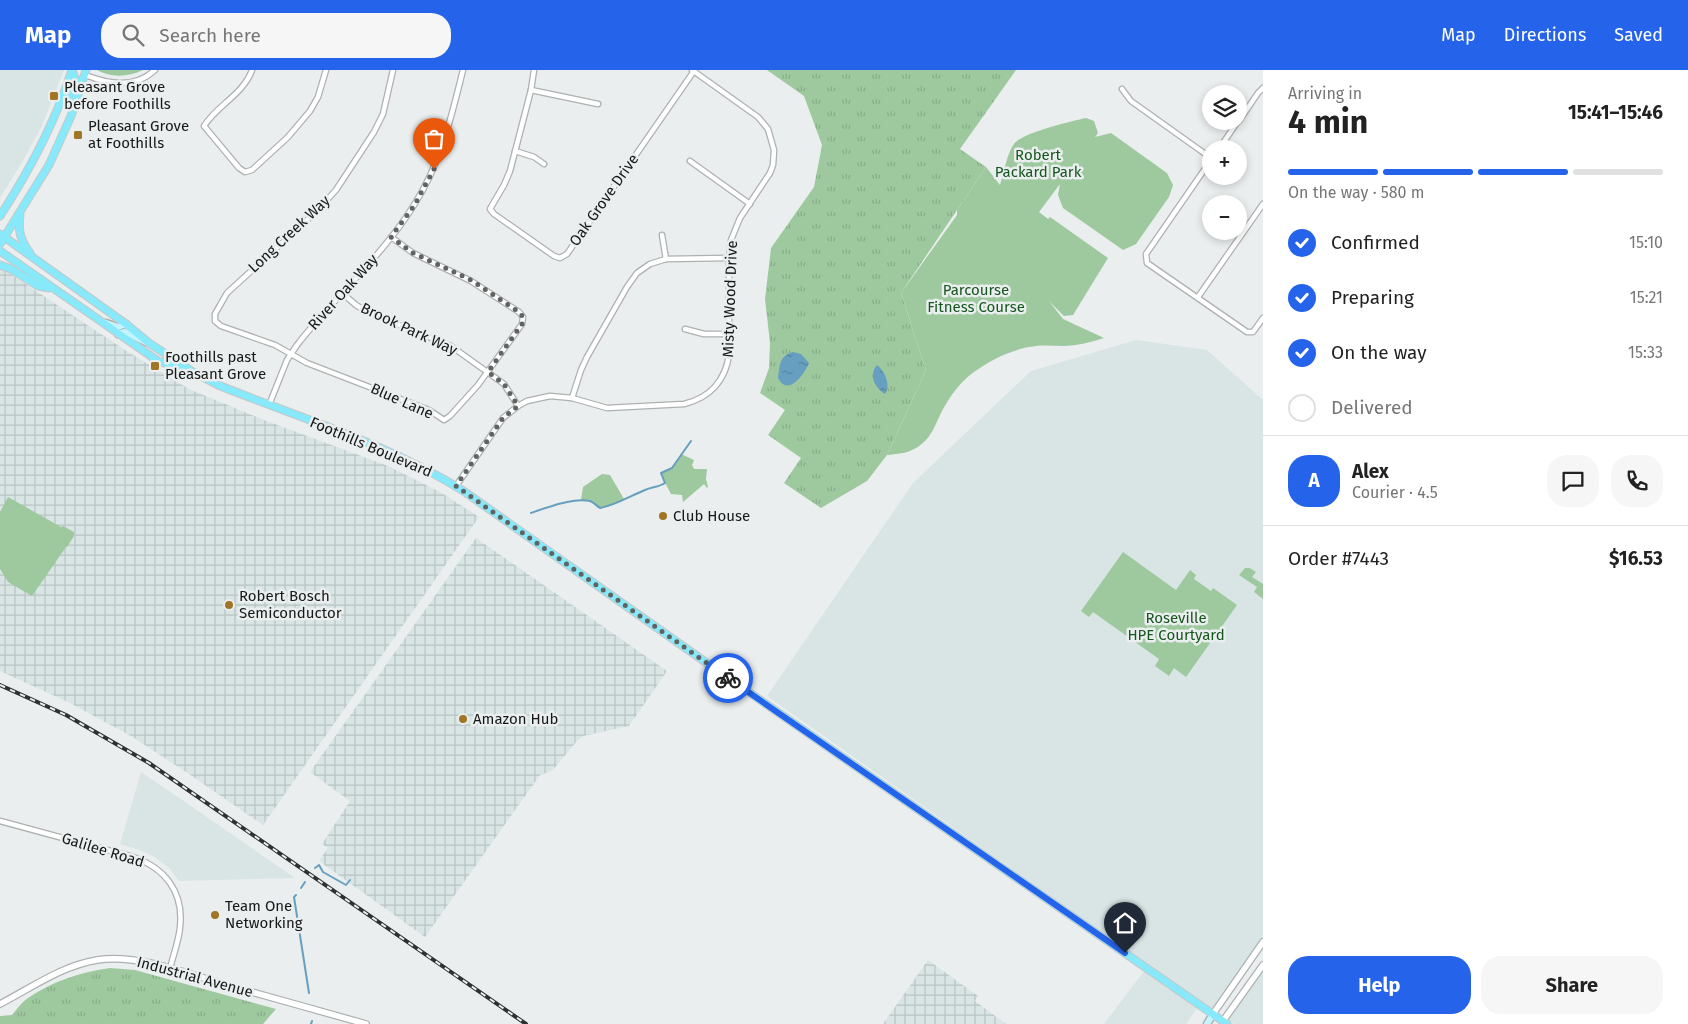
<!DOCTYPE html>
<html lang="en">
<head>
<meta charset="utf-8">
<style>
  :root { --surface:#fff; --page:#f6f6f6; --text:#222; --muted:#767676; --line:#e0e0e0; --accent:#2563eb }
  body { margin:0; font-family:"Fira Sans",sans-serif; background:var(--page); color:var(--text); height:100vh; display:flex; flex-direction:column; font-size:19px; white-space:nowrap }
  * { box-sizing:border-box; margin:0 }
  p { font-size:16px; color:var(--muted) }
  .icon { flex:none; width:28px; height:28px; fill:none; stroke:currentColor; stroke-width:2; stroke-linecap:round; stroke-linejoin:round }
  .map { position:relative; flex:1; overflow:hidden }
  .sheet { display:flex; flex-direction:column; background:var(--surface); width:425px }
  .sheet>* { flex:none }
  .tools { position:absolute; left:1202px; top:15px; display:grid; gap:10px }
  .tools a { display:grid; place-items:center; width:45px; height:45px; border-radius:50%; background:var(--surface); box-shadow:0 2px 8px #0003; font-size:25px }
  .pin { position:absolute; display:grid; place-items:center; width:42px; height:42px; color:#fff; margin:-51px -21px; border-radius:50% 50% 50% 0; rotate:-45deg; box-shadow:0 0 5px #0007 }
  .pin .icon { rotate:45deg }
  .courier { position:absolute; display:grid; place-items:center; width:50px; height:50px; margin:-25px; border:4px solid #2563eb; border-radius:50%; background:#fff; color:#222; box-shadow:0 1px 6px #0007 }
  .overview em { font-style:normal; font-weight:700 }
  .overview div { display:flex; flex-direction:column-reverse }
  .overview { display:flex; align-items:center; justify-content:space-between; height:85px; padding:0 25px }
  h1 { font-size:32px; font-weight:700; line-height:38px }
  .bar { display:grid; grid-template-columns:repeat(4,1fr); gap:8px 5px; align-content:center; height:60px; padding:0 25px }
  .bar i { height:6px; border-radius:4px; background:var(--line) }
  .bar .current { background:var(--accent) }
  .bar p { grid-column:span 4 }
  .line { display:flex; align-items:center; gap:12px; padding:0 25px; border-top:1px solid var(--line) }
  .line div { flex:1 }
  .round { display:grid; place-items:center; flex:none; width:52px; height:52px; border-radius:20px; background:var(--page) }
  ol { padding:0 25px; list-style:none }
  li { display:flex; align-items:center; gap:15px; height:55px }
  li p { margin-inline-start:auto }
  li .icon { padding:5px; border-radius:50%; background:var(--accent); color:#fff; stroke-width:4 }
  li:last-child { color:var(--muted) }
  li i { width:28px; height:28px; border:2px solid var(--line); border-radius:50% }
  .button { display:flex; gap:10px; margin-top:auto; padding:10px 25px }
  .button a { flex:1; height:58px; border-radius:20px; background:var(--accent); color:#fff; font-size:20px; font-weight:700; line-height:58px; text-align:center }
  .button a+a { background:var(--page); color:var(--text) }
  header { display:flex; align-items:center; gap:30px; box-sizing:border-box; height:70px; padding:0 25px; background:var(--accent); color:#fff }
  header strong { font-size:24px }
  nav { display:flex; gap:28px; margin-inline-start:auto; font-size:18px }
  .search { width:350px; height:45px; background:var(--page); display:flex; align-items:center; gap:12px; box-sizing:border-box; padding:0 18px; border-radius:20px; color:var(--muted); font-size:19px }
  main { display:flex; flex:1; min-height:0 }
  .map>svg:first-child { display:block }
  .built { fill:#d8e5e4 }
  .industrial { fill:url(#industrial-grid) }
  .grass { fill:url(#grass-tufts) }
  .green { fill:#9ec99f }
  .water { fill:url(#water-ripples) }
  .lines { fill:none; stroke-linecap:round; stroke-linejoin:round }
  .stream { stroke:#669fc0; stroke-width:2 }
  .minor-casing { stroke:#adb1b1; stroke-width:7 }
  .tertiary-casing { stroke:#adb1b1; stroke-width:8 }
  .secondary-casing { stroke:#adb1b1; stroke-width:9 }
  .primary-casing { stroke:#c7c8c8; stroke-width:9 }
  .minor { stroke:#fff; stroke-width:4.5 }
  .tertiary { stroke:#fff; stroke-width:5.5 }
  .secondary { stroke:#c4f4fd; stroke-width:6 }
  .primary { stroke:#88e9fa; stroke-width:7 }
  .rail-casing { stroke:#2f3030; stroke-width:4 }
  .rail { stroke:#eaeeee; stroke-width:2; stroke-dasharray:5.5; stroke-linecap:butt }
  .done { stroke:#616363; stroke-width:5; stroke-dasharray:0 9 }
  .route { stroke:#2563eb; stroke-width:6 }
  .poi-dot { fill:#a07525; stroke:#eaeeee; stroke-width:2 }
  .labels { text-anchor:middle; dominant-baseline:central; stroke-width:5; stroke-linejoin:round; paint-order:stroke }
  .poi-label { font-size:15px; fill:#171818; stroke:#eaeeee; text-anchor:start }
  .park-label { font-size:15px; fill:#16561f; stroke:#eaeeee }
  .street-label { font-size:15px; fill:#171818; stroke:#eaeeee }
</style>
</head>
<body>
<header>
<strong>Map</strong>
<div class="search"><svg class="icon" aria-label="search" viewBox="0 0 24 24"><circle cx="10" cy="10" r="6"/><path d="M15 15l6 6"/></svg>Search here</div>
<nav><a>Map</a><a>Directions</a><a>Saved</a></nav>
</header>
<main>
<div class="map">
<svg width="1263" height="954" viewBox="0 0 1263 954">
  <defs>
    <pattern id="industrial-grid" width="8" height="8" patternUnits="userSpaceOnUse" patternTransform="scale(1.25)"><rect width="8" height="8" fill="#d8e5e4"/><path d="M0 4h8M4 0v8" fill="none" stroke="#b9c4c3"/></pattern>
    <pattern id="grass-tufts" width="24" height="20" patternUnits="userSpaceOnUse" patternTransform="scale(1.25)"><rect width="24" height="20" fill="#9ec99f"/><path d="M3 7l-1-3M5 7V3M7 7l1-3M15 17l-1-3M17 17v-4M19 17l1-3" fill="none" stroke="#87ac88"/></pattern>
    <pattern id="water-ripples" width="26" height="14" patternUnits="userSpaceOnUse" patternTransform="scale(1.25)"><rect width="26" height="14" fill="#669fc0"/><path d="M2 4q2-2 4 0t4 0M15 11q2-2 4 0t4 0" fill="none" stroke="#53819b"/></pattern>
  </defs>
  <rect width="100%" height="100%" fill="#eaeeee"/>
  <g class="built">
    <polygon points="0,0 64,0 41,58 21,94 0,128"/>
    <polygon points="1136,270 1207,280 1263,330 1263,866 1214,941 767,626 913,413 1031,301"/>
    <polygon points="141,702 175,725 295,808 179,811 169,798 155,787 140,780 120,774"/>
    <polygon points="1263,897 1263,954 1234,954 1226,949"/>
    <polygon points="1145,900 1198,937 1186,954 1104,954"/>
  </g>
  <g class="industrial">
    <polygon points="0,196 9,203 125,280 189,319 264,350 388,396 442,423 479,447 263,755 189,704 131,666 70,633 0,601"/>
    <polygon points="476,468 667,601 629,656 583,666 577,671 552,701 540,705 425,867 319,791 328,778 322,774 350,731 310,702"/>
    <polygon points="928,890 978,926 975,931 1006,954 883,954"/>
  </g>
  <g class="grass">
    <polygon points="767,0 1016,0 960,79 986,97 901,223 926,300 887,385 867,411 821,438 784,413 801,388 768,365 785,340 760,323 769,298 770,273 765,229 771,178 814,117 822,75 804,26"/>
    <path d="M110,898L135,900L276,939L263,954H0V946L12,945C17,939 22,932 28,928C53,911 81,902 110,898Z"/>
  </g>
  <g class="green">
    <path d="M97,0H143C128,7 111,8 97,0Z"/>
    <path d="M1086,48L1094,51L1098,63L1095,67L1111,63L1167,103L1173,115L1169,127L1136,174L1123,180L1063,138L1058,125L1060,114L1039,142L1048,149L1050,147L1108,188L1073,245L1064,246L1049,231L1063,249L1104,268C1091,272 1077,276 1063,276C1054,276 1045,275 1036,276C1017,278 996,287 980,298C965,307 955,319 946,334C934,353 934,371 910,381C903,384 894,384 887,385L926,300L901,223L957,145V140L986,97L1000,115C1004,103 1007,83 1014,74C1021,63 1072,51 1086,48Z"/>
    <polygon points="681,384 694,390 692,395 694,399 707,399 706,409 708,417 707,418 704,414 683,432 682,425 671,424 662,407 661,403 672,398"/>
    <polygon points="602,404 610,405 624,429 610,436 600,438 591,431 581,430 583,417"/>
    <polygon points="8,427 61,457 63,456 74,462 74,466 67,477 66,477 32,526 8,512 0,499 0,442"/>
    <polygon points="1123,482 1176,520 1190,500 1196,505 1194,509 1211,521 1213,518 1237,535 1186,607 1174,598 1169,606 1155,596 1159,589 1093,542 1089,547 1081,541"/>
    <polygon points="1245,498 1250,498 1256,502 1252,507 1263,514 1263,529 1254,522 1257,517 1239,505"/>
  </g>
  <g class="water">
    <path d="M793,282L801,284L809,293C804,305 788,327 778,308C780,295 779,286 793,282Z"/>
    <path d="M877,295C885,301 891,315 885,324C875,318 868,305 877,295Z"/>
  </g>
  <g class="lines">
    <g class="stream">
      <path d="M531,443C545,438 574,427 590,431C593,432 597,436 600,438C616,435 630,426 645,420C652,417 659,417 665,413L661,403L672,398L691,371"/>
      <polyline points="315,798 319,795 323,802 346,815 350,810"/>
      <polyline points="301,818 305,812"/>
      <polyline points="296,825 294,827 309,923"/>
      <polyline points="311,954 312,951"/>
    </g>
    <g class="minor-casing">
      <g id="minor">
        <path d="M252,0C243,25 217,35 204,56L239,98L245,102L252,100L288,67L310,41L318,27L326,0"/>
        <polyline points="534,0 531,20 510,101 504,115 490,139 494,144 554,186 560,188 567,184 694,1"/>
        <path d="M85,5C109,14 134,19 155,0"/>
        <polyline points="1122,19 1131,31 1211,88"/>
        <polyline points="531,20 598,34"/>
        <polyline points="1239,51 1258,23 1263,18"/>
        <polyline points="1219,79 1238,51"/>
        <polyline points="515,81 534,87 544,94"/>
        <polyline points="1211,90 1146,184 1147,193 1247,262 1253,262 1263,248"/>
        <polyline points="690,91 750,134"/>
        <polyline points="662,165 666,189"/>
        <polyline points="391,167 413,183 471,211 519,242 523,247 522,254 478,315 450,346 444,350 429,340 307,293 275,275 221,256 215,251 215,244 227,223 316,142 336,120 374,62 383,44 393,0"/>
        <polyline points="342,223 356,235 367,242 451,276 504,314 518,336"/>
        <polyline points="1198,227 1263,134"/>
        <polyline points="685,259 704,264 729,264"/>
        <polyline points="572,328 581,300 587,287 627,217 637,203 650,194 666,189 729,188"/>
        <path d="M269,335L287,290L297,275C334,227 382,187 414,135C441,93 451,48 463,0"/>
        <path d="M456,416L503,348L518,336L527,331L550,326L572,328L607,338L684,334C710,328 726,310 729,284V188L731,170L740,148L770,103L773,95L774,80L768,59L758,47L692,0"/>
        <path d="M0,751L133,787C165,798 184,822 180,857C179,871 173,885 170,899"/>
      </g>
    </g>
    <g class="tertiary-casing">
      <g id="tertiary">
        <path d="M0,934C31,918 61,896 97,890C138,883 187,904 227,915C273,928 320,941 366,954"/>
        <polyline points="1213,944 1263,872"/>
        <polyline points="1223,951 1263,895"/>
      </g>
    </g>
    <g class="secondary-casing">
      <g id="secondary">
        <polyline points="106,253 118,257 126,254"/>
        <polyline points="118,264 125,262 146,272"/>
        <polyline points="1207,954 1213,944"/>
      </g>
    </g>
    <g class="primary-casing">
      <g id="primary">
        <polyline points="72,0 76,11 72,25 76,33"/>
        <path d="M20,145C18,161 20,170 30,183"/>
        <path d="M0,146C30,100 55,53 72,0"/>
        <path d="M0,164L126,254L149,273L193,302L218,315C300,348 389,374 465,422L704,591L1227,954"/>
        <polyline points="0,174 49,95 71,46 86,0"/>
        <polyline points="0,181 158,291 183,299"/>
        <polyline points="0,195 11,199 38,216 49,218"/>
      </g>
    </g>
    <use href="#minor" class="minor"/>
    <use href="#tertiary" class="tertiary"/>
    <use href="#secondary" class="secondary"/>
    <use href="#primary" class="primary"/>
    <g class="rail-casing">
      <polyline id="rail" points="0,615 66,645 149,693 526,954"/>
    </g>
    <use href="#rail" class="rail"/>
  </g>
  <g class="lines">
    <polyline class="done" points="434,99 414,136 391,167 413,183 471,210 519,242 523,247 522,254 488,302 504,314 518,336 503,348 456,416 728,608"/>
    <polyline class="route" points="728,608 1125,883"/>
  </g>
  <g class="poi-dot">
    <rect x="49" y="21" width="10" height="10" rx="2.5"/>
    <rect x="73" y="60" width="10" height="10" rx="2.5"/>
    <rect x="150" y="291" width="10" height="10" rx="2.5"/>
    <circle cx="663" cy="446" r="5"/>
    <circle cx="229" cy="535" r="5"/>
    <circle cx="463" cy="649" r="5"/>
    <circle cx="215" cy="845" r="5"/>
  </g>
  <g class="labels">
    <g class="poi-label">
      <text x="64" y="17">Pleasant Grove<tspan x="64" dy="17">before Foothills</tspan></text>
      <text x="88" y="56">Pleasant Grove<tspan x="88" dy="17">at Foothills</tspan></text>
      <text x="165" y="287">Foothills past<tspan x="165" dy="17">Pleasant Grove</tspan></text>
      <text x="673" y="446">Club House</text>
      <text x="239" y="526">Robert Bosch<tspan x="239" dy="17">Semiconductor</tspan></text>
      <text x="473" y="649">Amazon Hub</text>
      <text x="225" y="836">Team One<tspan x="225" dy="17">Networking</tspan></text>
    </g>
    <g class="park-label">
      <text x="1038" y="85">Robert<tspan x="1038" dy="17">Packard Park</tspan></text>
      <text x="976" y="220">Parcourse<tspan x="976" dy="17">Fitness Course</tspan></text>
      <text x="1176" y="548">Roseville<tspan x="1176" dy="17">HPE Courtyard</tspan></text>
    </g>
    <g class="street-label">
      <text transform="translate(604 130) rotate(-55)">Oak Grove Drive</text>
      <text transform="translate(289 164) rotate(-43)">Long Creek Way</text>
      <text transform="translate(343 222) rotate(-48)">River Oak Way</text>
      <text transform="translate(730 229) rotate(-88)">Misty Wood Drive</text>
      <text transform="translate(409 259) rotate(25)">Brook Park Way</text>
      <text transform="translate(402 331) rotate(24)">Blue Lane</text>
      <text transform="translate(371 377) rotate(23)">Foothills Boulevard</text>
      <text transform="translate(103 780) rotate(17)">Galilee Road</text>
      <text transform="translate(195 907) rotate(15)">Industrial Avenue</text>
    </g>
  </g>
</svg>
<div class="tools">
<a><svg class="icon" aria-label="layers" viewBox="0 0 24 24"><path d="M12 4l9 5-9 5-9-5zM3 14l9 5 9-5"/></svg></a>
<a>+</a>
<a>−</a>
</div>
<div class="pin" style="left:434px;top:99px;background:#ea580c"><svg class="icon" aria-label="bag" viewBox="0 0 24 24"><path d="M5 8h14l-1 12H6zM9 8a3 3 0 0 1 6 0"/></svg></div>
<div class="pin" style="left:1125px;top:883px;background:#1f2937"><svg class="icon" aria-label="home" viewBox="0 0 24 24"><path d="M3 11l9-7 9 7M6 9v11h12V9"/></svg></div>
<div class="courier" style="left:728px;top:608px"><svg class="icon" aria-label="bike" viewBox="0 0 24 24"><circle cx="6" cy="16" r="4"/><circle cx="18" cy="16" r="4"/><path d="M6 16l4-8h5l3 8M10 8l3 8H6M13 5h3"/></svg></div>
</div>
<section class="sheet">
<div class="overview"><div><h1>4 min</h1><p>Arriving in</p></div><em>15:41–15:46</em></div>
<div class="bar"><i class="current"></i><i class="current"></i><i class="current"></i><i></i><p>On the way · 580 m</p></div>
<ol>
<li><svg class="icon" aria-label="check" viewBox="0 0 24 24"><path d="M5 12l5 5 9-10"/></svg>Confirmed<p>15:10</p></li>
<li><svg class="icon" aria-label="check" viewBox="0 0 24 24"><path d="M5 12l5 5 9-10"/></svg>Preparing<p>15:21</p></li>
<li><svg class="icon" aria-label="check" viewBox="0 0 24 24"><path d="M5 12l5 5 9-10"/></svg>On the way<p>15:33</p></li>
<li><i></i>Delivered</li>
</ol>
<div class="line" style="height:90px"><b class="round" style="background:var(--accent);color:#fff">A</b><div><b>Alex</b><p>Courier · 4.5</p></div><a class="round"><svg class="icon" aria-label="chat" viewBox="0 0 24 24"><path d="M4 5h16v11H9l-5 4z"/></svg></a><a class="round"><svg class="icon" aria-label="phone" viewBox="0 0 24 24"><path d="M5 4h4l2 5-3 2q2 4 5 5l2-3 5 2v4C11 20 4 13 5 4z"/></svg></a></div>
<div class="line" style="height:65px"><div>Order #7443</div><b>$16.53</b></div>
<div class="button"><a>Help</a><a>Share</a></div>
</section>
</main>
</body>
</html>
